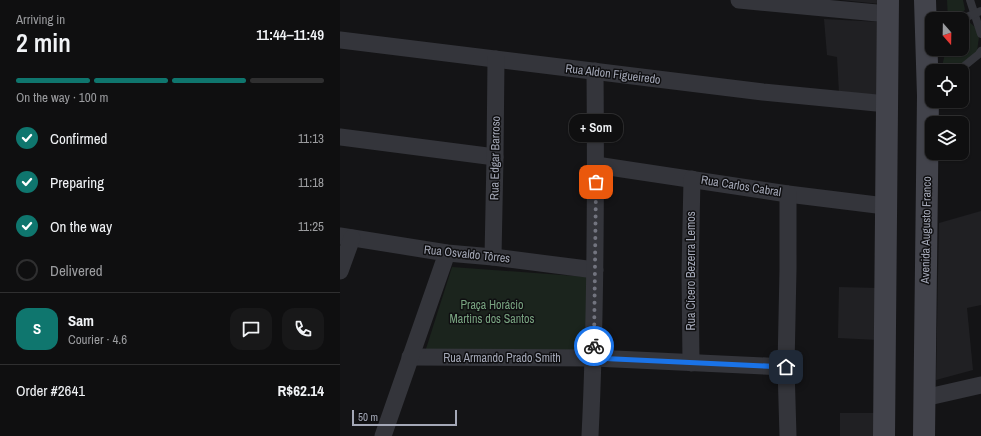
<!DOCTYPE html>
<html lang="en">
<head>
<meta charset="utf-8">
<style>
  :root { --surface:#0f0f10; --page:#181819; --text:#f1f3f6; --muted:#9b9c9f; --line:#2f2f30; --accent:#0f766e }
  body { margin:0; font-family:"Archivo Narrow",sans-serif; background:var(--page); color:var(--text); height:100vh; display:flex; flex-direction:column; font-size:15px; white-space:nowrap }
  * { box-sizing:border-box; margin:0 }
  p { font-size:13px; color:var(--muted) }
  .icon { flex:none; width:22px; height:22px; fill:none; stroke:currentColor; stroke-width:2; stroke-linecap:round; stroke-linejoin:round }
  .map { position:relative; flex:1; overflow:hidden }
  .drawer { display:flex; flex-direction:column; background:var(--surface); width:340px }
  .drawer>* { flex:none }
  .needle { width:26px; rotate:160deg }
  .controls { position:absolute; left:585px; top:12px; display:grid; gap:8px }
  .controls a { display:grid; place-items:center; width:44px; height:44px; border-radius:8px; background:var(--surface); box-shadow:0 1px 3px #0004,0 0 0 1px var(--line); font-size:20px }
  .scale { position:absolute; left:12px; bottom:10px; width:105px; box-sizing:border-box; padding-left:4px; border:2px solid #a4a8b7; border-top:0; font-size:11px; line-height:14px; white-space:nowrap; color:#a4a8b7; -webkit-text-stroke:3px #0f0f11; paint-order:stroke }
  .pin { position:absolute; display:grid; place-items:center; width:34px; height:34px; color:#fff; margin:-17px; border-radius:8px; box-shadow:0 2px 6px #0006 }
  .courier { position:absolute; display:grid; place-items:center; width:40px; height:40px; margin:-20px; border:3px solid #1a73e8; border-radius:50%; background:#fff; color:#222; box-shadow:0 1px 5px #0007 }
  .bubble { position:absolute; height:28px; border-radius:12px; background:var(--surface); box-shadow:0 1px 3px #0004,0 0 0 1px var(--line); font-size:13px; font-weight:600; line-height:28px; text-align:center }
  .headline em { font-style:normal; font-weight:600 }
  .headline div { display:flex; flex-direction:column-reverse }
  .headline { display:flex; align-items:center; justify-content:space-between; height:68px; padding:0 16px }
  h1 { font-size:26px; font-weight:600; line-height:30px }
  .bar { display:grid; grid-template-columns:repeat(4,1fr); gap:6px 4px; align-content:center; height:48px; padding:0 16px }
  .bar i { height:5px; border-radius:3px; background:var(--line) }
  .bar .selected { background:var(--accent) }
  .bar p { grid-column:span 4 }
  .line { display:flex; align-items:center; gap:10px; padding:0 16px; border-top:1px solid var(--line) }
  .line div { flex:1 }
  .round { display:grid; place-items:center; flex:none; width:42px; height:42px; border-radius:12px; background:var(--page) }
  ol { padding:0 16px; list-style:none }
  li { display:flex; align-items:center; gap:12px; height:44px }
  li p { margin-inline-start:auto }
  li .icon { padding:4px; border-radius:50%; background:var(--accent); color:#fff; stroke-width:4 }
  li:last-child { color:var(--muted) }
  li i { width:22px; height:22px; border:2px solid var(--line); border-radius:50% }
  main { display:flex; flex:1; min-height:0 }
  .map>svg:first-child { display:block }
  .built { fill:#202023 }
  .green { fill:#1b241d }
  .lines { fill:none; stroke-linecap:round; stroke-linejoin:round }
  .service { stroke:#34353b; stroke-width:8 }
  .minor { stroke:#34353b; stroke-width:17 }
  .secondary { stroke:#42434b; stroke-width:22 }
  .done { stroke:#72747f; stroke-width:4; stroke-dasharray:0 7.2 }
  .route { stroke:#1a73e8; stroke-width:5 }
  .labels { text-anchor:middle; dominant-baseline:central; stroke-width:3; stroke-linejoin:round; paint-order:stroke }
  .street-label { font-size:12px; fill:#a4a8b7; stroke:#0f0f11 }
  .park-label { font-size:12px; fill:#79a481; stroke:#0f0f11 }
</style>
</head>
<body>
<main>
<section class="drawer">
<div class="headline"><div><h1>2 min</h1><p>Arriving in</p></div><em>11:44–11:49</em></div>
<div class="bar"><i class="selected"></i><i class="selected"></i><i class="selected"></i><i></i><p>On the way · 100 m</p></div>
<ol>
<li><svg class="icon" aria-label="check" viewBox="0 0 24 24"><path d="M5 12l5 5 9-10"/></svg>Confirmed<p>11:13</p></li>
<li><svg class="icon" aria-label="check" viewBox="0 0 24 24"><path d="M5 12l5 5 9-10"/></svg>Preparing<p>11:18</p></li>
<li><svg class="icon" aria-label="check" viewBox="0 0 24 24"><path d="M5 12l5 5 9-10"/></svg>On the way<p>11:25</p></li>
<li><i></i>Delivered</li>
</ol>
<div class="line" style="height:72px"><b class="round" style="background:var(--accent);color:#fff">S</b><div><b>Sam</b><p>Courier · 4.6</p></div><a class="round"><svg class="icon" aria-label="chat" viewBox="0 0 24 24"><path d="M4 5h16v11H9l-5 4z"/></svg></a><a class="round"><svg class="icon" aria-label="phone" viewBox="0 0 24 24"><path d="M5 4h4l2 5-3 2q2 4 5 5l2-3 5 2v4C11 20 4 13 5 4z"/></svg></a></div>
<div class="line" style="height:52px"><div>Order #2641</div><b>R$62.14</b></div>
</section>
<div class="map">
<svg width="641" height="436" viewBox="0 0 641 436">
  <rect width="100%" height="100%" fill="#141416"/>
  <g class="built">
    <polygon points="501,0 540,0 540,4"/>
    <polygon points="484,19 541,22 538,96 499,93 497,57 487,55"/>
    <polygon points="641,211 641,305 627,308 633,370 596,380 599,223"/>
    <polygon points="499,287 539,288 538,340 498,338"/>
    <polygon points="500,413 536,413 537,436 500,436"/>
  </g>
  <g class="green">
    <polygon points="607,0 623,0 625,10 618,15 608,19"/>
    <polygon points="629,22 635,27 639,37 637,51 618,67 611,71 601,71 606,49 622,49 622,24"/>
    <polygon points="112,267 249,277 244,356 85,352"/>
  </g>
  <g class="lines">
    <g class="service">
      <polyline points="630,0 641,34"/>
      <polyline points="622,19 641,11"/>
      <polyline points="618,71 639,54 641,51"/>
    </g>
    <g class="minor">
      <polyline points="399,0 548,14"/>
      <polyline points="0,40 423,92 547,104"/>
      <polyline points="0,137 155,157"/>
      <polyline points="256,165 448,194 545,206"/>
      <polyline points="0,236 107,253 153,257 255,270"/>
      <polyline points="153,257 155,157 156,59"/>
      <polyline points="0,271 12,238"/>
      <polyline points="70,357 254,358 446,367"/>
      <polyline points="351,363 350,272 352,179"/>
      <polyline points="584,398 641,385"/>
      <polyline points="43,436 107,253"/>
      <path d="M250,436C256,314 256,193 255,71"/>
      <polyline points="448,436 446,367 448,269 448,194"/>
    </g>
    <g class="secondary">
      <polyline points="544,436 548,0"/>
      <polyline points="584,436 588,96 585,0"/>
    </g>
  </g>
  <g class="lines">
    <polyline class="done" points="254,346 256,182"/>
    <polyline class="route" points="254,346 254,358 446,367"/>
  </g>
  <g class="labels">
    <g class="street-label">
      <text transform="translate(273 74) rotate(7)">Rua Aldon Figueiredo</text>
      <text transform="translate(155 158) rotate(-89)">Rua Edgar Barroso</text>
      <text transform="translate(401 186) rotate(9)">Rua Carlos Cabral</text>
      <text transform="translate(586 230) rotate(-89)">Avenida Augusto Franco</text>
      <text transform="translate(127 254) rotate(6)">Rua Osvaldo Tôrres</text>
      <text transform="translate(351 271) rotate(-90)">Rua Cícero Bezerra Lemos</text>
      <text x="162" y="358">Rua Armando Prado Smith</text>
    </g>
    <g class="park-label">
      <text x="152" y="305">Praça Horácio<tspan x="152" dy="14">Martins dos Santos</tspan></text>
    </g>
  </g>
</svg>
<div class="controls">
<a><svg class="needle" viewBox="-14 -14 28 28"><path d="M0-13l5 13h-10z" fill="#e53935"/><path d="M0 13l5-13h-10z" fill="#9b9c9f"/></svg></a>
<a><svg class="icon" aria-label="locate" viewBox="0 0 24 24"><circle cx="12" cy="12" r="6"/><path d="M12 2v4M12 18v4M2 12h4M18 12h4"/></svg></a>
<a><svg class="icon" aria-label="layers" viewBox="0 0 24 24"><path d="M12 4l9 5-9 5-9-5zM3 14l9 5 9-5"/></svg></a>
</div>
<div class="scale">50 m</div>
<div class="pin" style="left:256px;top:182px;background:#ea580c"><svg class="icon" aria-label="bag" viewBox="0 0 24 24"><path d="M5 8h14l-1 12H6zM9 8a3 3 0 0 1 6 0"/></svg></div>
<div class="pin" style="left:446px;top:367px;background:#1f2937"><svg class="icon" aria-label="home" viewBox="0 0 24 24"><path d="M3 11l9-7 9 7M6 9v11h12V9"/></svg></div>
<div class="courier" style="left:254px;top:346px"><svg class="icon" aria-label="bike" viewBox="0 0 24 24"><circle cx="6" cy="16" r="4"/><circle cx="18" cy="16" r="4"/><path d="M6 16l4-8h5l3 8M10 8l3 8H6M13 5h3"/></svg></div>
<div class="bubble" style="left:229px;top:114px;width:54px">+ Som</div>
</div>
</main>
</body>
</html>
